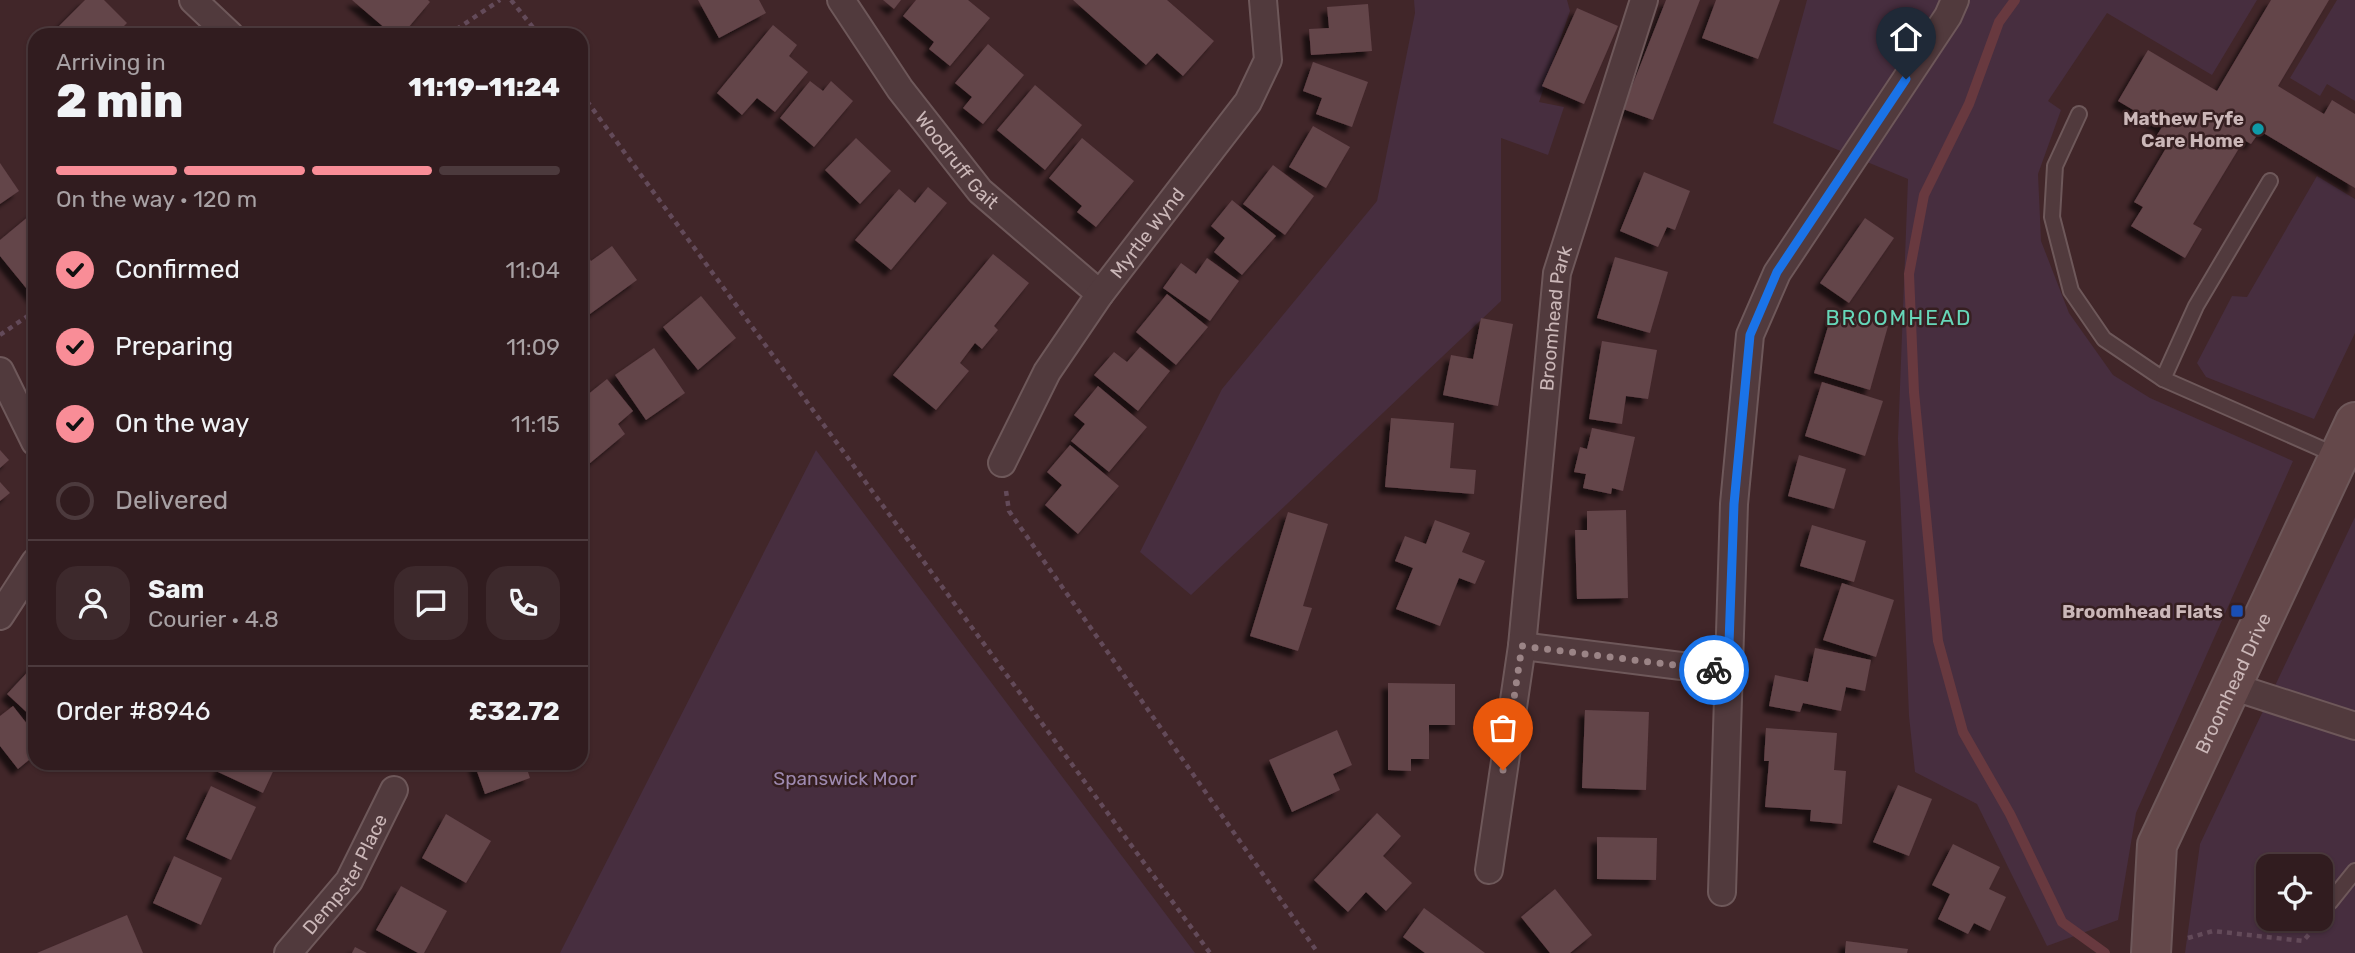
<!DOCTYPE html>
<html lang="en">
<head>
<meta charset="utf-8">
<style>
  :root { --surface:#311c1f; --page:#3d292c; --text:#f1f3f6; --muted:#a8a1a4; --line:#4c3a3d; --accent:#f98d97 }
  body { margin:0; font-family:Rubik,sans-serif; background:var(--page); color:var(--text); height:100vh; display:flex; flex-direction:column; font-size:26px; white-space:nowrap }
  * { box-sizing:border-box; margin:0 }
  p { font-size:23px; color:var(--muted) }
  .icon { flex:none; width:38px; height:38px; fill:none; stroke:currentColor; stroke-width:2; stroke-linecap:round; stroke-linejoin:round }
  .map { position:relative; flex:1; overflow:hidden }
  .sheet { position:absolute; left:28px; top:28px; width:560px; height:742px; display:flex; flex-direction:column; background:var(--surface); border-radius:21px; box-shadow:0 2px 5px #0004,0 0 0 2px var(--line) }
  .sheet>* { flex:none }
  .controls { position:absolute; left:2256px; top:854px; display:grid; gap:14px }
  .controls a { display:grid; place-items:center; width:77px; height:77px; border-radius:14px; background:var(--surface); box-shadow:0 2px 5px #0004,0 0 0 2px var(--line); font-size:35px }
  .pin { position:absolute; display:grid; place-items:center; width:60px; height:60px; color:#fff; margin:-72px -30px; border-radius:50% 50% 50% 0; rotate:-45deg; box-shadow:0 0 7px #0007 }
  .pin .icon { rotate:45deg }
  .courier { position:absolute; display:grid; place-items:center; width:70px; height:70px; margin:-35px; border:5px solid #1a73e8; border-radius:50%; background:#fff; color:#222; box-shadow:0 2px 9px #0007 }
  .overview em { font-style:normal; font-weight:800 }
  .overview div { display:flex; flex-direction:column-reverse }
  .overview { display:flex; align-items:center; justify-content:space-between; height:119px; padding:0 28px }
  h1 { font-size:46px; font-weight:800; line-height:52px }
  .bar { display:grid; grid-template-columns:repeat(4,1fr); gap:10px 7px; align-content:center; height:84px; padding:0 28px }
  .bar i { height:9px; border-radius:5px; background:var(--line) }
  .bar .selected { background:var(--accent) }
  .bar p { grid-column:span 4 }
  .line { display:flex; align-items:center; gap:18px; padding:0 28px; border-top:2px solid var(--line) }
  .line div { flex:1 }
  .round { display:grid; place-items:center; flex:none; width:74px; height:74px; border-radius:21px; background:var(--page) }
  ol { padding:0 28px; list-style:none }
  li { display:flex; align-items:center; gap:21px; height:77px }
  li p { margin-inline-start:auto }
  li .icon { padding:7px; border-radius:50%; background:var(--accent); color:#111; stroke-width:4 }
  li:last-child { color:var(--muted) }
  li i { width:38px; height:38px; border:4px solid var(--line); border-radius:50% }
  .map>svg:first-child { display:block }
  .green { fill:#472e3f; fill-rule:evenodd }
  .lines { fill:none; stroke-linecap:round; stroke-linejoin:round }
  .stream { stroke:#68393f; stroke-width:10 }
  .building { fill:#634449; filter:url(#shadow) }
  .lane-casing { stroke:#6e585a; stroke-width:18 }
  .street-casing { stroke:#6e585a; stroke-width:30 }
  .secondary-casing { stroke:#6e585a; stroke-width:42 }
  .path { stroke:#634a59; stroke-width:4.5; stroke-dasharray:5 5; stroke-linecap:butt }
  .lane { stroke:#513a3d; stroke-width:14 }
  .street { stroke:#513a3d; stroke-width:26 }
  .secondary { stroke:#64484a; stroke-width:38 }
  .done { stroke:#9b8486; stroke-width:7; stroke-dasharray:0 12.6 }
  .route { stroke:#1a73e8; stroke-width:9 }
  .culture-dot { fill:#0f9aa8; stroke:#361f21; stroke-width:2.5 }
  .transit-dot { fill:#1a4fb4; stroke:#361f21; stroke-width:2.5 }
  .labels { text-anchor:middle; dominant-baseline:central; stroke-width:5; stroke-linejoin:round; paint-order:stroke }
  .poi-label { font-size:19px; font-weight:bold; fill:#cbb7b8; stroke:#361f21; text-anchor:end }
  .street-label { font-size:19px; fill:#cbb7b8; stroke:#361f21 }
  .park-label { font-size:19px; fill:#9e8ab0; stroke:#361f21 }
  .neighbourhood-label { font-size:21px; letter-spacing:2px; fill:#66d7b9; stroke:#361f21 }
</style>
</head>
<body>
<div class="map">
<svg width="2355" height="953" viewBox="0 0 2355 953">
  <defs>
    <filter id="shadow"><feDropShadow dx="-6" dy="6" stdDeviation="2" flood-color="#0009"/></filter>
  </defs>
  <rect width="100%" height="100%" fill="#412629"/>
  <g class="green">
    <polygon points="1414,0 1567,0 1570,11 1539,102 1564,107 1548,155 1501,138 1501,301 1191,595 1140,552 1222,389 1377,201 1415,13"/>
    <polygon points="1807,0 2257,0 2212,75 2107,13 2048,101 2061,110 2038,174 2041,241 2069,313 2113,375 2150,398 2293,461 2136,813 2118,920 2047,946 1977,804 1915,772 1909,716 1898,439 1908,179 1773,123"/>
    <polygon points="2337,0 2355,0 2355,101 2327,84 2320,96 2290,78"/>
    <polygon points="2317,176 2355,199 2355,333 2314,419 2206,377 2197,363 2232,296 2247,297"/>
    <polygon points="816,450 1195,953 560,953"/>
    <path d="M2355,517V953H2185L2200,844ZM2268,866H2320V919H2268Z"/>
  </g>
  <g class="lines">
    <polyline class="stream" points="2015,0 1999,22 1969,104 1924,195 1909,274 1914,392 1938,641 1963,732 2010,814 2062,922 2105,953"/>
  </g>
  <g class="building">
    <polygon points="85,0 104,0 127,23 115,35 58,35 54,31"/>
    <polygon points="352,0 428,0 430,2 402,35 393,35"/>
    <polygon points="698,0 759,0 766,13 719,38"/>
    <polygon points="883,0 901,0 894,9"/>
    <polygon points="916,0 968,0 990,18 950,66 929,49 934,42 903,16"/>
    <polygon points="1073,0 1167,0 1214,41 1183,76 1157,53 1146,65"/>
    <polygon points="1666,0 1700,0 1653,120 1623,109"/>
    <polygon points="1716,0 1780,0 1758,59 1702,38"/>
    <polygon points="2271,0 2329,0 2278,86 2324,114 2332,100 2355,114 2355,188 2260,131 2251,144 2244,140 2193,224 2202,229 2185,258 2131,226 2143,207 2134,202 2169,143 2157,135 2162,127 2118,101 2148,50 2217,91"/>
    <polygon points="1368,4 1372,51 1311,55 1309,29 1329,28 1327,7"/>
    <polygon points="1577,8 1618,26 1584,104 1542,86"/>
    <polygon points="773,25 797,45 789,56 808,72 775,112 757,98 742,115 717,93"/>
    <polygon points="988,44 1024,75 983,124 963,108 972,97 955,83"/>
    <polygon points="1313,62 1368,82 1352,127 1316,114 1322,98 1303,91"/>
    <polygon points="810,81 823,91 831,81 853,101 814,147 780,118"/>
    <polygon points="1035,85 1082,125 1045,170 997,130"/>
    <polygon points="1313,126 1350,147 1326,188 1289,167"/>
    <polygon points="856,138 891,171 860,204 825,170"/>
    <polygon points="1082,138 1134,181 1096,227 1077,212 1082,206 1049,178"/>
    <polygon points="0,163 19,191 0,204"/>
    <polygon points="1273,165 1314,196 1285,235 1243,204"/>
    <polygon points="1644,172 1690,191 1675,230 1667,227 1658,247 1620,231"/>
    <polygon points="928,187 947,203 891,270 855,240 899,189 915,203"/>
    <polygon points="1232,200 1276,236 1242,275 1214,252 1225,238 1211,226"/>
    <polygon points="35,211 35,299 0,256 0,240"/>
    <polygon points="1865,218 1894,238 1849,303 1820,283"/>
    <polygon points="612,246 637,280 590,314 581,301 581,247 591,261"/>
    <polygon points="993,254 1029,283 994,326 998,330 982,349 975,343 960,363 969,371 936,410 893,375"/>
    <polygon points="1615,257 1668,272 1650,333 1597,318"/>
    <polygon points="1207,258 1239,281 1210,321 1163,288 1181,263 1196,274"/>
    <polygon points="1167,294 1208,327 1176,365 1136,332"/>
    <polygon points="701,296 736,338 698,370 663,327"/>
    <polygon points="1833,310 1888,326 1870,390 1814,373"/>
    <polygon points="1481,318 1513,324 1498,406 1443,395 1451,355 1473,359"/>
    <polygon points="1602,341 1657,350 1648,399 1626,396 1622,424 1589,419"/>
    <polygon points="1140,347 1170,371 1138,411 1094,375 1114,352 1127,362"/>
    <polygon points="654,348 685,393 646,420 615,375"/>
    <polygon points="607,379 633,411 618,424 625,434 589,464 581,454 581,400"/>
    <polygon points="1822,382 1883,401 1865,456 1805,436"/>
    <polygon points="1098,386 1147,427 1109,472 1071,441 1085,424 1074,415"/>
    <polygon points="1391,418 1454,423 1450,468 1476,470 1474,494 1385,487"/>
    <polygon points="1592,428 1635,437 1623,491 1612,488 1611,494 1583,488 1586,474 1574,472 1580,447 1587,449"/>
    <polygon points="1070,445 1119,486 1078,534 1045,505 1062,485 1047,472"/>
    <polygon points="0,450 9,460 0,468"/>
    <polygon points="1799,455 1846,469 1834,509 1788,496"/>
    <polygon points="0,482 10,493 0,501"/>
    <polygon points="1626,510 1628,598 1577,599 1575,530 1587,530 1587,511"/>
    <polygon points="1288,512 1328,524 1303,606 1312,608 1298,651 1250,636"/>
    <polygon points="1435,520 1470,533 1462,552 1485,561 1475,584 1459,578 1440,626 1396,609 1413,568 1395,561 1405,536 1426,544"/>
    <polygon points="1812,525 1866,541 1854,582 1800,566"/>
    <polygon points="1842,583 1894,600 1876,657 1823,640"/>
    <polygon points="1815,648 1871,660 1865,691 1846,687 1841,711 1803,703 1800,712 1769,706 1775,675 1808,682"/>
    <polygon points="35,664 35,720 7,694"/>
    <polygon points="1388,683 1455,684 1455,725 1429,725 1429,759 1411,759 1411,771 1388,770"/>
    <polygon points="13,706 35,734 35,755 18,769 0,746 0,716"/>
    <polygon points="1585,710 1649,712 1646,790 1582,788"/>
    <polygon points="1766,728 1837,733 1834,770 1846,771 1842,824 1810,821 1811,810 1765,807 1769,761 1764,761"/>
    <polygon points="1337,730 1352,765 1333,774 1340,790 1292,812 1269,760"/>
    <polygon points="223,763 277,763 263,793 218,772"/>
    <polygon points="474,763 525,763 530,778 485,794"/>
    <polygon points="1898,785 1932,799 1909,856 1873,842"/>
    <polygon points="211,786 256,807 231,860 186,839"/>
    <polygon points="1377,813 1401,836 1383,856 1412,883 1386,911 1366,892 1348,912 1314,880"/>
    <polygon points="446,814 491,841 466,883 422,858"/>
    <polygon points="1597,837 1657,838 1656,880 1597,879"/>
    <polygon points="1953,844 2000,867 1989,889 2006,897 1990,931 1974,923 1968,934 1938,919 1950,894 1932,885"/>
    <polygon points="174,856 222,878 201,925 153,903"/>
    <polygon points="401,886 447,911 424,953 418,953 376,930"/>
    <polygon points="1555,889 1592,935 1570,953 1550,953 1521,917"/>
    <polygon points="1424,908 1485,953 1425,953 1403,937"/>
    <polygon points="127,915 143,953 37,953"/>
    <polygon points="1846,941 1908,949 1907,953 1845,953"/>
    <polygon points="355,947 367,953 352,953"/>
  </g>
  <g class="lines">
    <g class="lane-casing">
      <g id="lane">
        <polyline points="2079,114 2055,166 2052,217 2071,291 2104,339 2163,379 2338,456"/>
        <polyline points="2163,379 2196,306 2270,181"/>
        <polyline points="2330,902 2355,871"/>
      </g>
    </g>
    <g class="street-casing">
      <g id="street">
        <polyline points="193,0 230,35"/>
        <path id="s1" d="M841,0L900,89L980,191L1100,294"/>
        <polyline points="0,371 35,442"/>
        <path id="s2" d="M1002,463L1047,372L1100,294L1248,102L1268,60L1263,0"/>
        <polyline points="0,616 35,562"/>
        <polyline points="1522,646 1729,672"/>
        <polyline points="2231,686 2355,726"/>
        <path id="s3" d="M1489,870L1522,646L1557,273L1644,0"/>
        <polyline points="1722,892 1734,504 1750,335 1777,273 1948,16 1955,0"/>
        <path id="s4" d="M288,953L349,881L394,790"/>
      </g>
    </g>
    <g class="secondary-casing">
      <g id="secondary">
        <path id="s5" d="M2151,953L2157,845L2355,422"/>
      </g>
    </g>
    <g class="path">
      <polyline points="511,0 539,35"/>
      <polyline points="448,35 500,0"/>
      <polyline points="581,93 1210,953"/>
      <polyline points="0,335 35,311"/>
      <polyline points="1006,491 1009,511 1318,953"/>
      <polyline points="2188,938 2213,931 2303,941 2320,922"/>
    </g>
    <use href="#lane" class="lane"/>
    <use href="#street" class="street"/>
    <use href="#secondary" class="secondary"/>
  </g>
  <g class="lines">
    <polyline class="done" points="1503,770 1522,646 1714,670"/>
    <polyline class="route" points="1714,670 1728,672 1734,504 1750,335 1777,272 1906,79"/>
  </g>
  <circle class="culture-dot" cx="2258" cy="129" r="7"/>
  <rect class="transit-dot" x="2230" y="604" width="14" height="14" rx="3.5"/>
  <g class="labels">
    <g class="poi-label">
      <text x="2244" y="118">Mathew Fyfe<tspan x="2244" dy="22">Care Home</tspan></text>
      <text x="2223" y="611">Broomhead Flats</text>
    </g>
    <g class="street-label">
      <text stroke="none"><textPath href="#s1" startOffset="198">Woodruff Gait</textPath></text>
      <text stroke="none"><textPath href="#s2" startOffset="273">Myrtle Wynd</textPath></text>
      <text stroke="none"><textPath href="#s3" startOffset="556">Broomhead Park</textPath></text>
      <text stroke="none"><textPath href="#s5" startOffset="287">Broomhead Drive</textPath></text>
      <text stroke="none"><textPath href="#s4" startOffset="98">Dempster Place</textPath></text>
    </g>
    <g class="park-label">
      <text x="845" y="778">Spanswick Moor</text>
    </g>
    <g class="neighbourhood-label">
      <text x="1899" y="317">BROOMHEAD</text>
    </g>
  </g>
</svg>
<div class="controls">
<a><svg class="icon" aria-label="locate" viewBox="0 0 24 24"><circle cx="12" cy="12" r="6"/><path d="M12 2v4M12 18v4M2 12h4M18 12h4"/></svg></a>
</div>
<div class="pin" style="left:1503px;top:770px;background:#ea580c"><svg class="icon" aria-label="bag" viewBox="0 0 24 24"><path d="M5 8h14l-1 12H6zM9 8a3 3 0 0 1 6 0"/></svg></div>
<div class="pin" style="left:1906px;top:79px;background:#1f2937"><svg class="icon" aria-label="home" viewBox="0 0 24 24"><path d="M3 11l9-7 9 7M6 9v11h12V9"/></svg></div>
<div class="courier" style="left:1714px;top:670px"><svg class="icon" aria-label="bike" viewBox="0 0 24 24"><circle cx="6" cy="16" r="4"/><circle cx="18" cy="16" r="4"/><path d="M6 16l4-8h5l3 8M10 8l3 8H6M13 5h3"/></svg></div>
<section class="sheet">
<div class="overview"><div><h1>2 min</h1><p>Arriving in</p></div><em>11:19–11:24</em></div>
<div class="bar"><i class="selected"></i><i class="selected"></i><i class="selected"></i><i></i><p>On the way · 120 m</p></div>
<ol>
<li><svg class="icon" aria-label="check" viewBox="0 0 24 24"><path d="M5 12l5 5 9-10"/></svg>Confirmed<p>11:04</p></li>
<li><svg class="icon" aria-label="check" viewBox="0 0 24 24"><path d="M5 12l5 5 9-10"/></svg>Preparing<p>11:09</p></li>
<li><svg class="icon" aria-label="check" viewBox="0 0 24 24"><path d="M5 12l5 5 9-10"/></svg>On the way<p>11:15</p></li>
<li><i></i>Delivered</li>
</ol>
<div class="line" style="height:126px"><a class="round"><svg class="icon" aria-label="person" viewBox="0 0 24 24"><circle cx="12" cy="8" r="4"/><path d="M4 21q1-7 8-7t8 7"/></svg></a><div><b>Sam</b><p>Courier · 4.8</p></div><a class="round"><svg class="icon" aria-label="chat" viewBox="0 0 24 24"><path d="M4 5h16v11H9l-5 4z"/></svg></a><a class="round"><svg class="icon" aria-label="phone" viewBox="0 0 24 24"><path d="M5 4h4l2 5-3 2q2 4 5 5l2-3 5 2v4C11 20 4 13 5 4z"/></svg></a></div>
<div class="line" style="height:91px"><div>Order #8946</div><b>£32.72</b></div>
</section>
</div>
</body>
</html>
